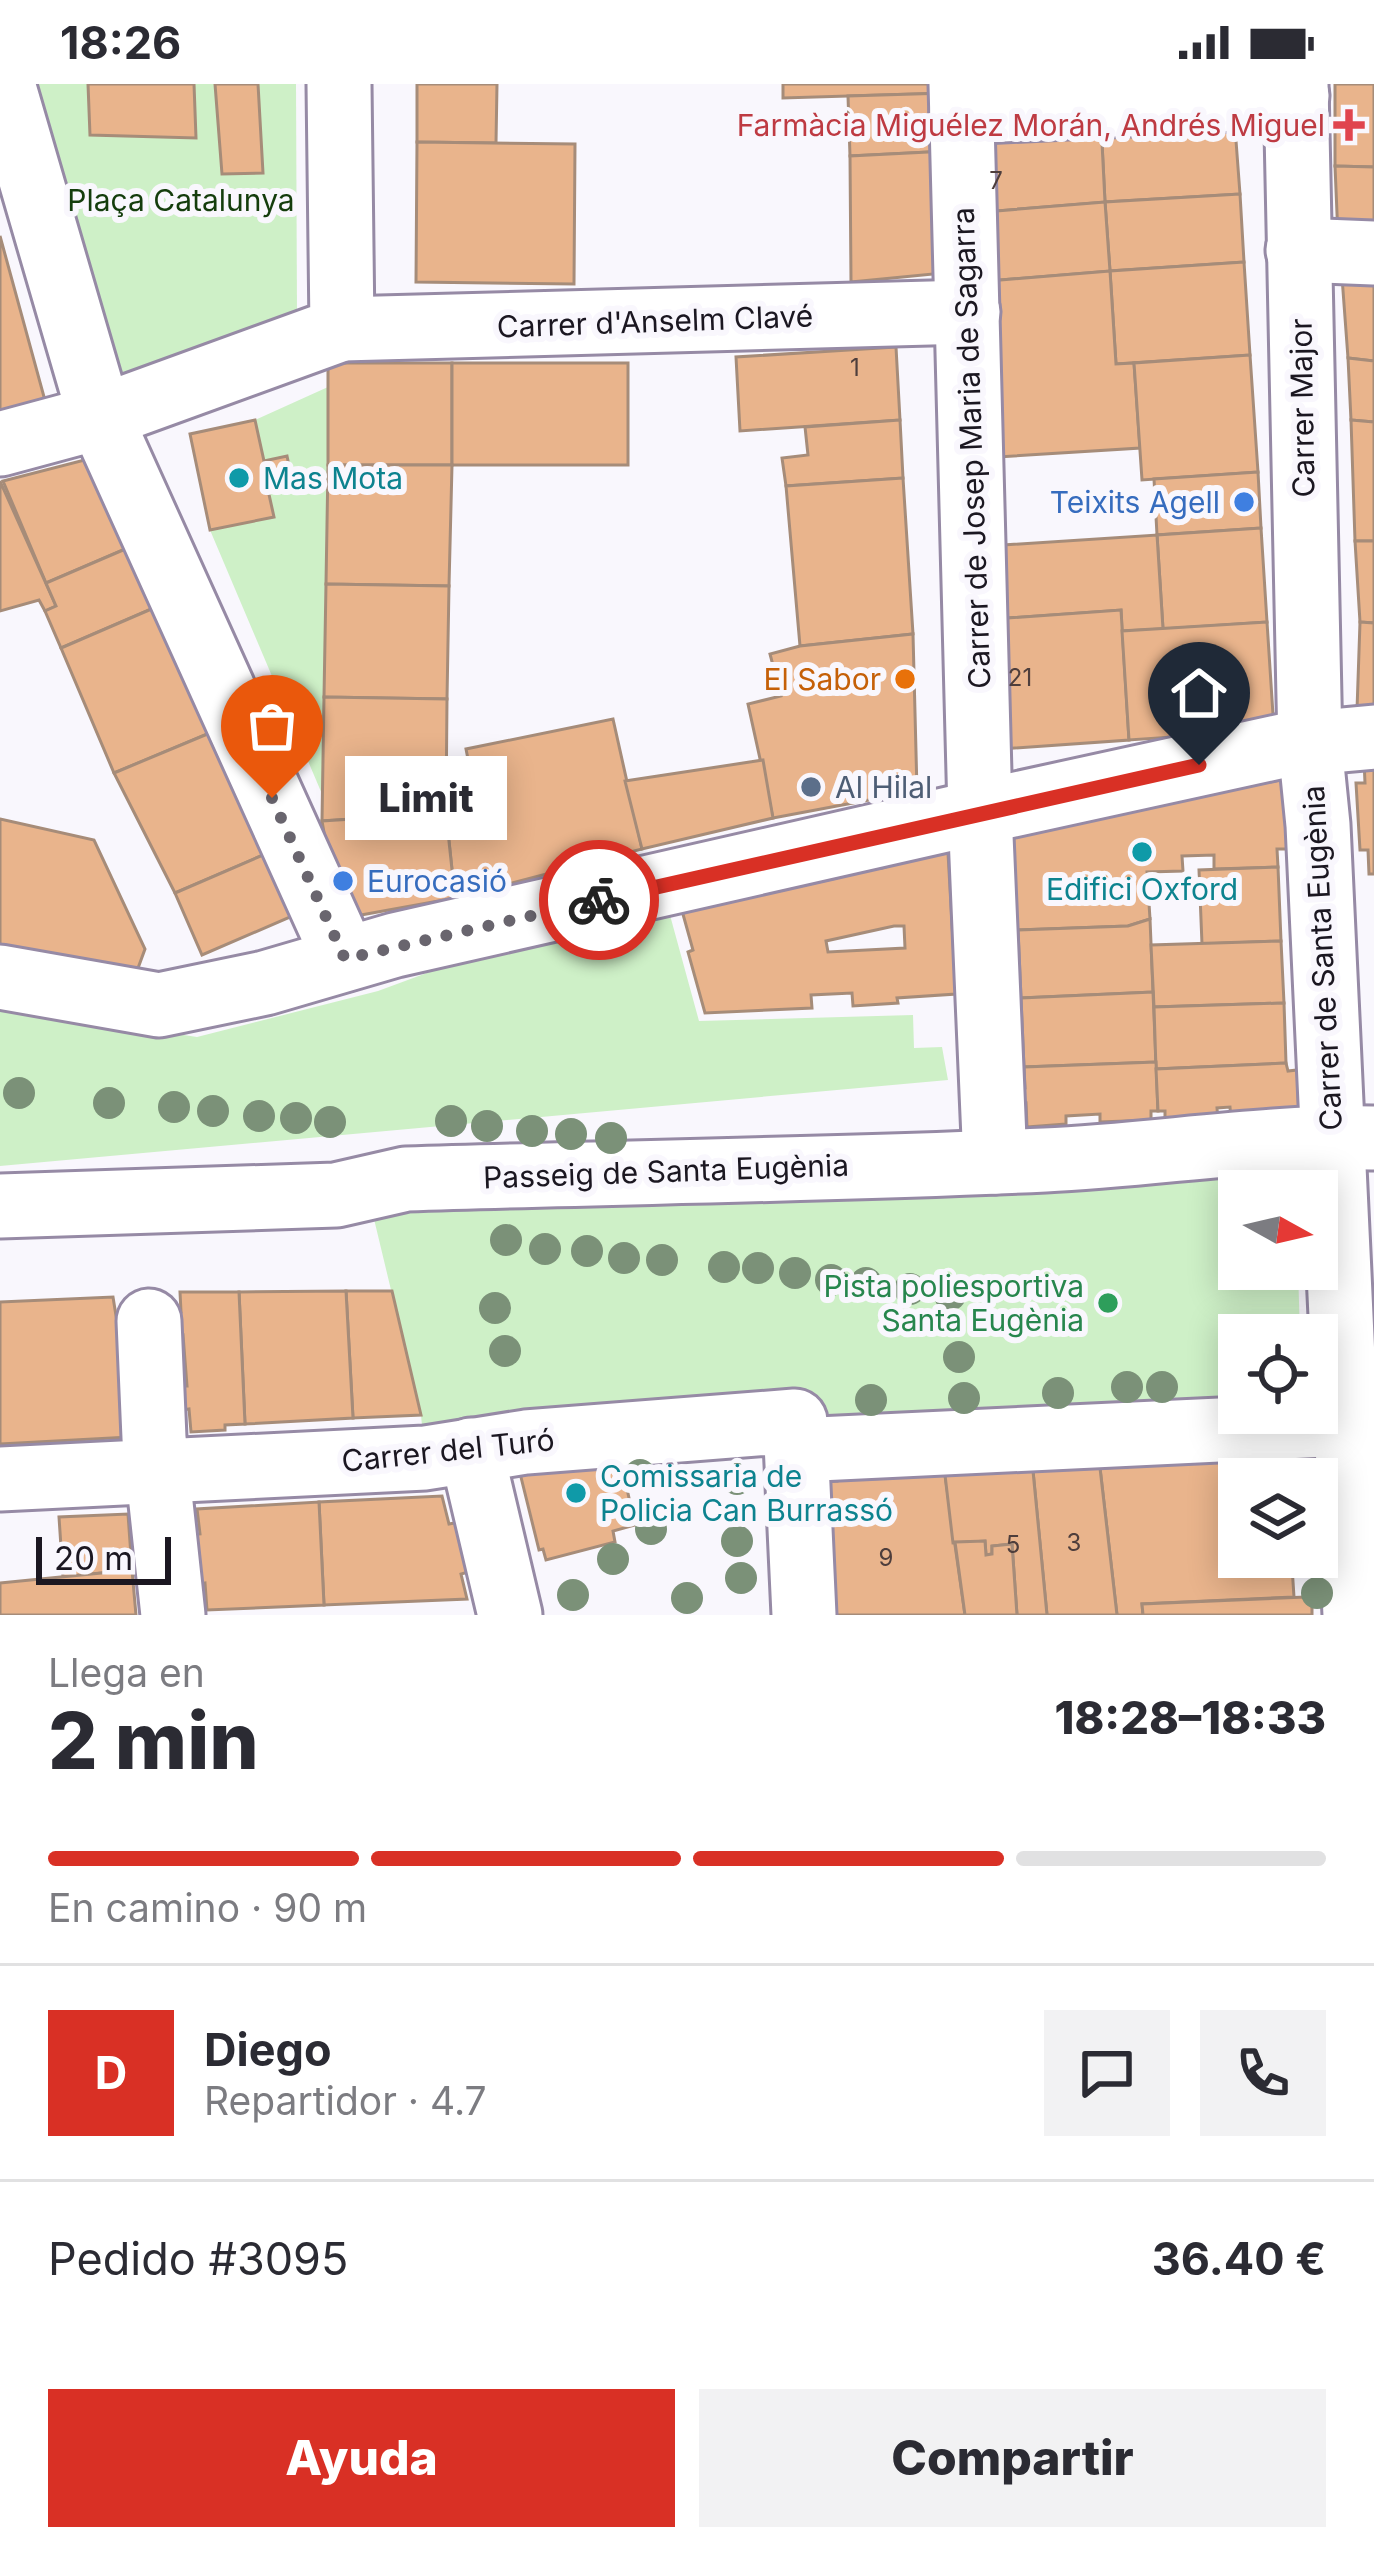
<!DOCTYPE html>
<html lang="es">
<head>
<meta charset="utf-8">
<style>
  :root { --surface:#fff; --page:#f2f2f3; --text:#2b2b33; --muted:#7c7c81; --line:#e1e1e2; --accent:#d93025 }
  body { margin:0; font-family:Inter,sans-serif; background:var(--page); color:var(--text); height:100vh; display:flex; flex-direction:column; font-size:45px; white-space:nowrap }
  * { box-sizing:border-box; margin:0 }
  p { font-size:39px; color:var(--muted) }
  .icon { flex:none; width:66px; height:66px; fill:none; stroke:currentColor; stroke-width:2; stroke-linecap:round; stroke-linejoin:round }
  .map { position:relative; height:1531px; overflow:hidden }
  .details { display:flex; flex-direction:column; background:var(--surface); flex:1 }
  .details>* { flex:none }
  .needle { width:78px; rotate:98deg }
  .controls { position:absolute; left:1218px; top:1086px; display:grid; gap:24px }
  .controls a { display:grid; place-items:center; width:120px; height:120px; border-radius:0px; background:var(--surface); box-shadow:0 6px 30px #0003; font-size:60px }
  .scale { position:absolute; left:36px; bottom:30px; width:135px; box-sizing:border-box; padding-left:12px; border:6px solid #1b1721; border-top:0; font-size:33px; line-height:42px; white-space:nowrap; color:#1b1721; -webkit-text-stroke:9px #f9f7fd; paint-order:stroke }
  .pin { position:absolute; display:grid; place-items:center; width:102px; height:102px; color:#fff; margin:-123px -51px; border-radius:50% 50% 50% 0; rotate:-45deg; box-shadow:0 0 12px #0007 }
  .pin .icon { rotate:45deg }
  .courier { position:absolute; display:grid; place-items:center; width:120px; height:120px; margin:-60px; border:9px solid #d93025; border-radius:50%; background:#fff; color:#222; box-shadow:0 3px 15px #0007 }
  .bubble { position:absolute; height:84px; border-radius:0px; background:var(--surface); box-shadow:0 6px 30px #0003; font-size:39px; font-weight:800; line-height:84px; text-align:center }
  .head em { font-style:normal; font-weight:800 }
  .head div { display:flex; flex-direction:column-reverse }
  .head { display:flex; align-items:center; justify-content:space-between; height:204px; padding:0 48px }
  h1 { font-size:78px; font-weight:800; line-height:90px }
  .bar { display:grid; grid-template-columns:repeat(4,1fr); gap:18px 12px; align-content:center; height:144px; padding:0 48px }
  .bar i { height:15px; border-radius:9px; background:var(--line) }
  .bar .on { background:var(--accent) }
  .bar p { grid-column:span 4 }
  .line { display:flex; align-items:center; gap:30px; padding:0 48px; border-top:3px solid var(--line) }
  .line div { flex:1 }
  .round { display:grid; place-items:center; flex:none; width:126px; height:126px; border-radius:0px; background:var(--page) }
  .primary-button { display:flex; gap:24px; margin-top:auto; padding:24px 48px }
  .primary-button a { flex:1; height:138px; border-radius:0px; background:var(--accent); color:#fff; font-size:48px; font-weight:800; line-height:138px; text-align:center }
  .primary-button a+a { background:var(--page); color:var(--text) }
  .status { display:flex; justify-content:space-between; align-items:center; height:84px; padding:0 60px; background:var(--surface); direction:ltr }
  .status svg { height:33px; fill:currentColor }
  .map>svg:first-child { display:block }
  .green { fill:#cef0c7 }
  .building { fill:#e9b48c; stroke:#a68c79; stroke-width:3; fill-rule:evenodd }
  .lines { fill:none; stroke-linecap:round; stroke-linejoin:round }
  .minor-casing { stroke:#968aa5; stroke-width:69 }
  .minor { stroke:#fff; stroke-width:63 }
  .tree { fill:#7b9178 }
  .done { stroke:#69656e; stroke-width:12; stroke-dasharray:0 21.6 }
  .route { stroke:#d93025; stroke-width:15 }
  .health-dot { fill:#e0444e; stroke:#f9f7fd; stroke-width:4.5 }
  .culture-dot { fill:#0f9aa8; stroke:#f9f7fd; stroke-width:4.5 }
  .shop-dot { fill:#3f7fe0; stroke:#f9f7fd; stroke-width:4.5 }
  .food-dot { fill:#e8710a; stroke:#f9f7fd; stroke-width:4.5 }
  .service-dot { fill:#5c6f8a; stroke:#f9f7fd; stroke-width:4.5 }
  .leisure-dot { fill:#2e9e5b; stroke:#f9f7fd; stroke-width:4.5 }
  .labels { text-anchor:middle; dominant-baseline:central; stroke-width:12; stroke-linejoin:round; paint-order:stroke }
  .number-label { font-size:24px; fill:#4e3e3c }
  .health-label { font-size:30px; fill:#be3a42; stroke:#f9f7fd; text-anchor:end }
  .park-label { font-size:30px; fill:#143d0c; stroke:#f9f7fd }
  .street-label { font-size:30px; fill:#1b1721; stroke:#f9f7fd }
  .culture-label { font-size:30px; fill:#0d838f; stroke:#f9f7fd; text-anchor:start }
  .shop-label { font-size:30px; fill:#366cbe; stroke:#f9f7fd; text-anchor:end }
  .food-label { font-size:30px; fill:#c56008; stroke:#f9f7fd; text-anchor:end }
  .service-label { font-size:30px; fill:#4e5e75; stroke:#f9f7fd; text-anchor:start }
  .leisure-label { font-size:30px; fill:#27864d; stroke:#f9f7fd; text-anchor:end }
</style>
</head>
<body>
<div class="status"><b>18:26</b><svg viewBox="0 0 49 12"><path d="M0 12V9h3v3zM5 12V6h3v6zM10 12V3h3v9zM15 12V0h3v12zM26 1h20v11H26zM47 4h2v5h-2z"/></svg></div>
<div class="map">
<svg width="1374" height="1531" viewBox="0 0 1374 1531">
  <rect width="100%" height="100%" fill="#f9f7fd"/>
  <g class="green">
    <polygon points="30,0 296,0 297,230 110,295"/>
    <polygon points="328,303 322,710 210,446 274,432 266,397 291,390 286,372 264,377 255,336"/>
    <polygon points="662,802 699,937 913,931 914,964 942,963 948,996 0,1082 0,923 197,953 378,907"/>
    <polygon points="1296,1080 1296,1107 1239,1107 1239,1185 1298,1185 1300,1251 1239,1251 1239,1329 425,1374 421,1331 368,1110"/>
  </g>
  <g class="building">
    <polygon points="88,0 194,0 196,54 90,51"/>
    <polygon points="215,0 258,0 263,89 222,90"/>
    <polygon points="417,0 497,0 496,59 417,58"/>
    <polygon points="783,0 946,0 947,9 783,14"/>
    <polygon points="1335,0 1374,0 1374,83 1335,82"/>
    <polygon points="947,9 948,67 850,72 848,12"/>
    <polygon points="1234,30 1240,110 1105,118 1101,39"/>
    <polygon points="1101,39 1105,118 972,129 969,47"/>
    <polygon points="417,58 575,60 574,200 416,198"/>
    <polygon points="948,67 954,188 851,198 850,72"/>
    <polygon points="1335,82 1374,83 1374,154 1338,153"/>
    <polygon points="1240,110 1244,178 1110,187 1105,118"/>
    <polygon points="1105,118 1110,187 977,198 972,129"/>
    <polygon points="0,152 49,331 0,341"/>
    <polygon points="1244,178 1250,271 1116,280 1110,187"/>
    <polygon points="1110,187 1116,280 1134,279 1140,364 982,374 977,198"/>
    <polygon points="1342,193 1374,193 1374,277 1348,274"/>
    <polygon points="896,263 900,336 740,347 736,273"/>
    <polygon points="1250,271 1258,388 1142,396 1134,279"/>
    <polygon points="1348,274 1374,277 1374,338 1351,336"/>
    <rect x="328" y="279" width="124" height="102"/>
    <rect x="452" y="279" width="176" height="102"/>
    <polygon points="255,336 264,377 287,372 291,391 266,397 274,433 210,446 190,350"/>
    <polygon points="900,336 903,394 786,402 782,374 808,371 805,343"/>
    <polygon points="1351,336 1374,338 1374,457 1355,457"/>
    <polygon points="100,372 137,460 46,499 3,397"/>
    <polygon points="328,381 452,381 449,502 326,500"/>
    <polygon points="1258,388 1261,444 1157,451 1154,395"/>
    <polygon points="903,394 913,550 800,562 786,402"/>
    <polygon points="0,397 56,522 45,527 39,516 0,527"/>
    <polygon points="1261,444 1267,538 1163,545 1157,451"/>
    <polygon points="1157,451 1163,545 1122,547 1121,526 993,535 988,462"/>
    <polygon points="1355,457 1374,457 1374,539 1360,538"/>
    <polygon points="137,460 163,520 61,564 45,527 56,522 46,499"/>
    <polygon points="326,500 449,502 447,615 324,613"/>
    <polygon points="163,520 217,646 114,689 61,564"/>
    <polygon points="1121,526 1129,656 1002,665 993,535"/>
    <polygon points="1267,538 1274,646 1129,656 1122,547"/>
    <polygon points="1360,538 1374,539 1374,627 1357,626"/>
    <polygon points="913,550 917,707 773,734 748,620 781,612 770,570 800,562"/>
    <polygon points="324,613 447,615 446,729 322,737"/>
    <polygon points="613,635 642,765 455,814 446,729 477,721 466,665"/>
    <polygon points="217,646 277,765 175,809 114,689"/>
    <polygon points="763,676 773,734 642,765 625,697"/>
    <polygon points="1364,676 1374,676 1374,790 1369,790 1368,766 1360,766 1356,699 1365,699"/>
    <polygon points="1285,695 1288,765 1277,765 1278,783 1214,785 1214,771 1182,772 1183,787 1147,788 1150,835 1128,842 1018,846 1011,839 1006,750"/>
    <polygon points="446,729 455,814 339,835 322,737"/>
    <polygon points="0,735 94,756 145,865 134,895 0,866"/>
    <path d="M938,764L940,770L948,769L956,910L897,914L898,919L853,922L852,909L811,911L812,924L705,929L688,868L693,866L681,823L764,804L765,810L836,794L835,788L881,778L882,784L895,780L894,775ZM894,842H904L905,864L828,868L826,857Z"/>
    <polygon points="277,765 304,827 202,871 175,809"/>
    <polygon points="1278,783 1281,857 1202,860 1199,786"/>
    <polygon points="1150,835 1153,908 1021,914 1018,846 1128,842"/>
    <polygon points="1281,857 1284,919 1154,923 1151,861"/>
    <polygon points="1153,908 1156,978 1024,983 1021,914"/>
    <polygon points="1284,919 1286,979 1156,985 1154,923"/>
    <polygon points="1156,978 1158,1027 1151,1027 1151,1036 1100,1038 1100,1030 1066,1032 1066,1040 1027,1043 1026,1019 1019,1020 1019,1005 1025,1004 1024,983"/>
    <polygon points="1286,979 1288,987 1297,986 1299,1033 1231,1035 1230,1023 1217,1024 1218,1036 1165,1037 1165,1027 1158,1027 1156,985"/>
    <polygon points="346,1207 392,1207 421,1331 353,1334"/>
    <polygon points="346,1207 353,1334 245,1340 239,1208"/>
    <polygon points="180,1208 239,1208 245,1340 225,1341 225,1346 191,1348 189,1325 182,1326 179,1302 187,1302 183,1251 175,1252 174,1229 181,1228"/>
    <polygon points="113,1213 117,1238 124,1238 130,1353 0,1360 0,1218"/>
    <polygon points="617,1360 635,1441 613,1447 615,1458 546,1476 543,1465 539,1466 517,1377"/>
    <polygon points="1255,1369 1256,1376 1287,1375 1288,1395 1239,1395 1239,1473 1299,1473 1299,1481 1292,1482 1294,1513 1142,1520 1143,1531 1117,1531 1100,1384 1127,1383 1127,1376 1168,1374 1171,1380 1171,1373 1212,1372 1213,1379 1214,1372"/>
    <polygon points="1100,1384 1117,1531 1047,1531 1033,1387"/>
    <polygon points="927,1387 927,1392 945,1391 965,1531 819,1531 812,1398 837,1397 837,1391 867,1389 867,1395 893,1394 893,1388"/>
    <polygon points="1033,1387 1047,1531 1017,1531 1012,1460 992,1462 992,1470 986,1471 985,1457 953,1459 945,1391"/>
    <polygon points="442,1412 449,1440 460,1438 472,1487 461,1490 467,1515 324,1521 319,1418"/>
    <polygon points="319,1418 324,1521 207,1526 205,1499 193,1501 188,1451 200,1450 197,1425"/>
    <polygon points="128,1430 132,1486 63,1493 59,1433"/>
    <polygon points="985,1457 986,1471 992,1470 992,1462 1012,1460 1017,1531 965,1531 955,1458"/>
    <polygon points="132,1486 136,1531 0,1531 0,1499"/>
    <polygon points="1305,1513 1312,1520 1312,1531 1143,1531 1142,1520"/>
  </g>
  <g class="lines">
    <g class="minor-casing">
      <g id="minor">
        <polyline points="3,0 100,333 342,245 339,0"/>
        <polyline points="961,0 980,728 995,1078"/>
        <polyline points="1296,0 1310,661 1318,741 1355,1531"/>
        <polyline points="962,28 1297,12"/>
        <polyline points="1298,166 1374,169"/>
        <polyline points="342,245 968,228"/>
        <polyline points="0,360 100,333 345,875"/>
        <polyline points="0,893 159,921 265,899 395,861 980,728 1287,661 1374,653"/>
        <path d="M0,1122L336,1111L406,1095C619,1088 832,1086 1045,1076C1154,1071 1264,1052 1372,1054"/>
        <polyline points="149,1237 154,1354 173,1531"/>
        <polyline points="471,1366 510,1531"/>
        <polyline points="797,1366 1346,1340"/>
        <polyline points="0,1395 425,1374 526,1358 795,1337 804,1531"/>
      </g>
    </g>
    <use href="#minor" class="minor"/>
  </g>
  <g class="tree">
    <circle cx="19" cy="1009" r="16"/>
    <circle cx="109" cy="1019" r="16"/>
    <circle cx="174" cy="1023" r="16"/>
    <circle cx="213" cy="1027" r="16"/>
    <circle cx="259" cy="1032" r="16"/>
    <circle cx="296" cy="1034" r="16"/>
    <circle cx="451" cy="1037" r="16"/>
    <circle cx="330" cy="1038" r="16"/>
    <circle cx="487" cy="1042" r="16"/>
    <circle cx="532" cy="1047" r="16"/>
    <circle cx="571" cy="1050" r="16"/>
    <circle cx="611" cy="1054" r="16"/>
    <circle cx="506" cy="1156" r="16"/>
    <circle cx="545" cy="1165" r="16"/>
    <circle cx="587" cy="1167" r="16"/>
    <circle cx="624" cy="1174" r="16"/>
    <circle cx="662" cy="1176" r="16"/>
    <circle cx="724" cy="1183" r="16"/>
    <circle cx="758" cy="1184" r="16"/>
    <circle cx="795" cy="1189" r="16"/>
    <circle cx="831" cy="1196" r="16"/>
    <circle cx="866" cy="1199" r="16"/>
    <circle cx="910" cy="1205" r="16"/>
    <circle cx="950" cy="1211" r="16"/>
    <circle cx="495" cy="1224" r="16"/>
    <circle cx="505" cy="1267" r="16"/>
    <circle cx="959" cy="1273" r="16"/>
    <circle cx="1127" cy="1303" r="16"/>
    <circle cx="1162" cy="1303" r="16"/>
    <circle cx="1058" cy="1309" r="16"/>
    <circle cx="964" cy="1314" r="16"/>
    <circle cx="871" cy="1316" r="16"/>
    <circle cx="640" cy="1391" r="16"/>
    <circle cx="737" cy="1395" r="16"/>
    <circle cx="651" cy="1445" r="16"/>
    <circle cx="737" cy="1457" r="16"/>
    <circle cx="613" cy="1475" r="16"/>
    <circle cx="741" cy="1494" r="16"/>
    <circle cx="1317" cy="1509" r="16"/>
    <circle cx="573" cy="1511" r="16"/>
    <circle cx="687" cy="1514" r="16"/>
  </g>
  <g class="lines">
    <polyline class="done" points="272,714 345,875 599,816"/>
    <polyline class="route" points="599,816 1199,681"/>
  </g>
  <path class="health-dot" d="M1343 23h12v12h12v12h-12v12h-12v-12h-12v-12h12z"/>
  <g class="culture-dot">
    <circle cx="239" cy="394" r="12"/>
    <circle cx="1142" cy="768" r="12"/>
    <circle cx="576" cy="1409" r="12"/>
  </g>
  <g class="shop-dot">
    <circle cx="1244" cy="418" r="12"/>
    <circle cx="343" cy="797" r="12"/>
  </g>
  <circle class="food-dot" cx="905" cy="595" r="12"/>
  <circle class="service-dot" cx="811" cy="703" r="12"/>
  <circle class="leisure-dot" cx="1108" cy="1219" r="12"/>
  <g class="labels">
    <g class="number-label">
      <text x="996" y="96">7</text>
      <text x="855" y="283">1</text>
      <text x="1020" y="593">21</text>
      <text x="1074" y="1458">3</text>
      <text x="1013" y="1460">5</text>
      <text x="886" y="1473">9</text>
    </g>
    <g class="health-label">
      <text x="1325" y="41">Farmàcia Miguélez Morán, Andrés Miguel</text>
    </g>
    <g class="park-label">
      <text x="181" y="116">Plaça Catalunya</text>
    </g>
    <g class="street-label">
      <text transform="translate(655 237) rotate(-2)">Carrer d'Anselm Clavé</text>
      <text transform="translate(1302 324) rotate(-91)">Carrer Major</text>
      <text transform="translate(971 364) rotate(-92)">Carrer de Josep Maria de Sagarra</text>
      <text transform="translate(1322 874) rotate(-93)">Carrer de Santa Eugènia</text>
      <text transform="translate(666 1087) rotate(-2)">Passeig de Santa Eugènia</text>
      <text transform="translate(448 1366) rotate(-6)">Carrer del Turó</text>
    </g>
    <g class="culture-label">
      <text x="263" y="394">Mas Mota</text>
      <text x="1142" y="805" text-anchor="middle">Edifici Oxford</text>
      <text x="600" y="1392">Comissaria de<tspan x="600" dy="34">Policia Can Burrassó</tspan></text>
    </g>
    <g class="shop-label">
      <text x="1220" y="418">Teixits Agell</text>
      <text x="367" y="797" text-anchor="start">Eurocasió</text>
    </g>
    <g class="food-label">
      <text x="881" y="595">El Sabor</text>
    </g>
    <g class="service-label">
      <text x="835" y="703">Al Hilal</text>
    </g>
    <g class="leisure-label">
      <text x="1084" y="1202">Pista poliesportiva<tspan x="1084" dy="34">Santa Eugènia</tspan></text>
    </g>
  </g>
</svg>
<div class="controls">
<a><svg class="needle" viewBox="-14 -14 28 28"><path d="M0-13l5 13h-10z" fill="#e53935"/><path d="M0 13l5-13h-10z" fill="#7c7c81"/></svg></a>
<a><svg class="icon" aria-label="locate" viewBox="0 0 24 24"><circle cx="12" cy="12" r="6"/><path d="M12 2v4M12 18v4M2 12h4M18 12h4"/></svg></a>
<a><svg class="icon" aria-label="layers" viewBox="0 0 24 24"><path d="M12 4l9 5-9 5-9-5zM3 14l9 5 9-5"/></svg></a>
</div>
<div class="scale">20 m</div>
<div class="pin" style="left:272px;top:714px;background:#ea580c"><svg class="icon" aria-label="bag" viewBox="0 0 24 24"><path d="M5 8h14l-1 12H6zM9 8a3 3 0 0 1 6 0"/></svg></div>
<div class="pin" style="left:1199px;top:681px;background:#1f2937"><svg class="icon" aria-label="home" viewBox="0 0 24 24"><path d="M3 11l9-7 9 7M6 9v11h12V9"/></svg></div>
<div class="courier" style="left:599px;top:816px"><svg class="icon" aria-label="bike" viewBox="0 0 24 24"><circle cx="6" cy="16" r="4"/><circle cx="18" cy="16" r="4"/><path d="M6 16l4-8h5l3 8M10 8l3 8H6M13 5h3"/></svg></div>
<div class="bubble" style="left:345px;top:672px;width:162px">Limit</div>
</div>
<section class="details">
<div class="head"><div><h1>2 min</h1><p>Llega en</p></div><em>18:28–18:33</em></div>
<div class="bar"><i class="on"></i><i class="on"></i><i class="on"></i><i></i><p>En camino · 90 m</p></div>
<div class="line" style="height:216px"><b class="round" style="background:var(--accent);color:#fff">D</b><div><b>Diego</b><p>Repartidor · 4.7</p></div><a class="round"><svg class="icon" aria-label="chat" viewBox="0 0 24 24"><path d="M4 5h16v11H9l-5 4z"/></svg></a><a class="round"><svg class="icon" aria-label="phone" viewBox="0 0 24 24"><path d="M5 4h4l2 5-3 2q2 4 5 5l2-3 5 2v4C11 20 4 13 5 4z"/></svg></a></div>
<div class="line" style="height:156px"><div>Pedido #3095</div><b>36.40 €</b></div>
<div class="primary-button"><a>Ayuda</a><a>Compartir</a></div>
</section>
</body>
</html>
